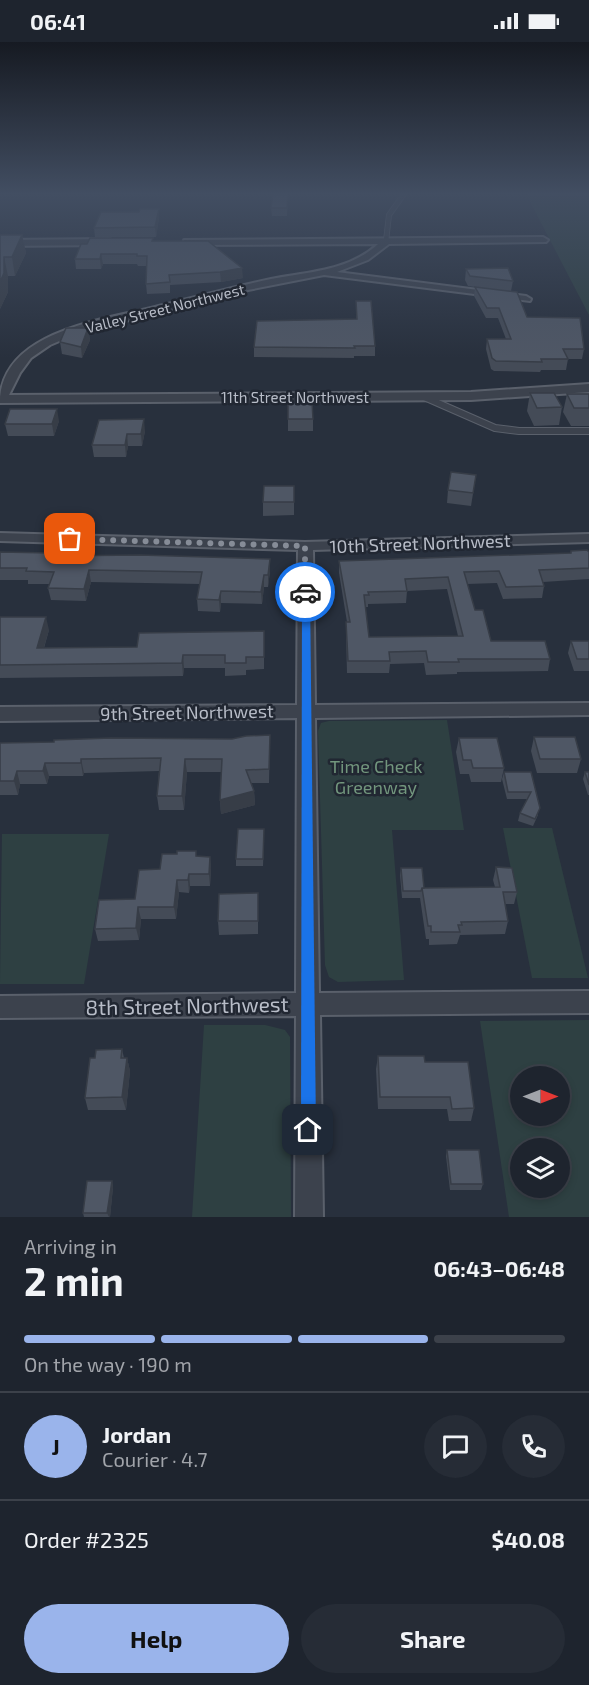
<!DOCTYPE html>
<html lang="en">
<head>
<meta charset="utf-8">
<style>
  :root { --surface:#1e242e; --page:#262c36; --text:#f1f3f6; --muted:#a1a4aa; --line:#3c414a; --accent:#9ab4eb }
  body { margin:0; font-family:"Exo 2",sans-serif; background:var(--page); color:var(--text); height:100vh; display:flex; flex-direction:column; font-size:22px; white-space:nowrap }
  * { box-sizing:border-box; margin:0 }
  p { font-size:20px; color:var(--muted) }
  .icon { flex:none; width:33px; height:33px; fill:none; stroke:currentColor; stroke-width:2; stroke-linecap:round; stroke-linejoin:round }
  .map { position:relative; height:1175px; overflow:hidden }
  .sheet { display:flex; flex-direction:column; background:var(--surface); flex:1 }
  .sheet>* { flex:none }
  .needle { width:39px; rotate:90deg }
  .controls { position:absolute; left:510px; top:1024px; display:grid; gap:12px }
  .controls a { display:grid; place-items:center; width:60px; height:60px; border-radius:50%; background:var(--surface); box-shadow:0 3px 9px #0003,0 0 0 2px var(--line); font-size:30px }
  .pin { position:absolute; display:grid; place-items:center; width:51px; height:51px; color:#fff; margin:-26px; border-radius:12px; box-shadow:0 3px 9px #0006 }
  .courier { position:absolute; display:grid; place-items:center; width:60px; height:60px; margin:-30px; border:4px solid #1a73e8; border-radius:50%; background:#fff; color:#222; box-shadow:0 2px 8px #0007 }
  .headline em { font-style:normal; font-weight:700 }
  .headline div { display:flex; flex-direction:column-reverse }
  .headline { display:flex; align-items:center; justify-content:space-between; height:102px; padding:0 24px }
  h1 { font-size:39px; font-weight:700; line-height:45px }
  .bar { display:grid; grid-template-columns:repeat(4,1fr); gap:9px 6px; align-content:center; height:72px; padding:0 24px }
  .bar i { height:8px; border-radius:4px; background:var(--line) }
  .bar .current { background:var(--accent) }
  .bar p { grid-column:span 4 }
  .line { display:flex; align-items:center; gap:15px; padding:0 24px; border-top:2px solid var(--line) }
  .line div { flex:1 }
  .round { display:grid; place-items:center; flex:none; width:63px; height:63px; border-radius:32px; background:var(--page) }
  .action { display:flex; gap:12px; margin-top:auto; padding:12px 24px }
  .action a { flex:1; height:69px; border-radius:36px; background:var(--accent); color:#111; font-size:24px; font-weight:700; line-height:69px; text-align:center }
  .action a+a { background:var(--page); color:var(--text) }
  .status { display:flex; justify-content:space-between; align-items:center; height:42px; padding:0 30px; background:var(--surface); direction:ltr }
  .status svg { height:16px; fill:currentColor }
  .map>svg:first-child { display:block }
  .green { fill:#2e4042; fill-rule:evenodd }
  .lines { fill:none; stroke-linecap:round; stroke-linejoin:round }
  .lane-far1-casing { stroke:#5a606b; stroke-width:6 }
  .lane-casing { stroke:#5a606b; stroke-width:8 }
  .street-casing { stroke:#5a606b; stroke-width:4 }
  .lane-far1 { stroke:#3c424d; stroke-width:4.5 }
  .lane { stroke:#3c424d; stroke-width:6 }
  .street { fill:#3c424d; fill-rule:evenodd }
  .wall { fill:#444b57; fill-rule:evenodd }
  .shaded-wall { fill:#373d47 }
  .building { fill:#4f5765; stroke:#373d47; stroke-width:1.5; fill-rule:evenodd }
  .route { fill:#1a73e8 }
  .done { stroke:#868c97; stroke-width:6; stroke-dasharray:0 10.8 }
  .labels { text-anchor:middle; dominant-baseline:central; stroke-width:5; stroke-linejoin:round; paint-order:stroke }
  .far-street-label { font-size:15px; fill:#b8bdc8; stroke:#212732 }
  .street-label { font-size:18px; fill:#b8bdc8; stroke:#212732 }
  .park-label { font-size:18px; fill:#72967d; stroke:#212732 }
  .near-street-label { font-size:21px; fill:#b8bdc8; stroke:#212732 }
</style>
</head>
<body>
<div class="status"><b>06:41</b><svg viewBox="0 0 49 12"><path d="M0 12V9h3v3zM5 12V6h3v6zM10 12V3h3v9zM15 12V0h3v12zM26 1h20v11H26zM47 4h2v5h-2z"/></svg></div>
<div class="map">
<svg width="589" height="1175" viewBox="0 0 589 1175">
  <rect width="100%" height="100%" fill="#28303d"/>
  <g class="green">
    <polygon points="526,152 589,152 589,273"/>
    <polygon points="447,678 464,788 392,788 404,938 338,940 329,935 325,923 318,689 321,681 329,679"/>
    <polygon points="503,786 552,786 588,936 532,936"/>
    <polygon points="2,792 109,792 84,942 0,942"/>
    <path d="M589,978V1175H509L480,979ZM520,1035H560V1074H520ZM520,1107H560V1146H520Z"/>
    <polygon points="204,983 265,983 285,988 290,995 291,1175 192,1175"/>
  </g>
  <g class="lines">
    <g class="lane-far1-casing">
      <polyline id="lane-far1" points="386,199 389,173 404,152"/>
    </g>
    <g class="lane-casing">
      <polyline id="lane" points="422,354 495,386 519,389 589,389"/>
    </g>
    <g class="street-casing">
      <g id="street">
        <path d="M543,195L548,198L546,200L389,202L368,218L337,230L526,254L531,257L530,259L324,233L248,248L78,291L50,303L31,316L20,331L9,353L471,350L589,342V350L471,358L0,361C0,289 103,278 155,265C193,256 232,245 271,237C307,230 349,229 378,202L187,203L184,202V198Z"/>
        <polygon points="0,198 110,197 115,200 110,203 0,204"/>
        <polygon points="0,491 305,500 589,492 589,500 313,508 315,663 589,661 589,673 315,676 319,951 589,949 589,971 320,973 323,1175 295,1175 296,974 0,976 0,954 296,951 297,676 0,679 0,665 297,663 298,508 0,499"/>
      </g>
    </g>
    <use href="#lane-far1" class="lane-far1"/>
    <use href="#lane" class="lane"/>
    <use href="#street" class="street"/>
  </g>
  <g class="wall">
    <polygon points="288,152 287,174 272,174 271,166"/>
    <polygon points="159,176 156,195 95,195 94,186"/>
    <polygon points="0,193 22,193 26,211 15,234 8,234 8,250 0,267"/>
    <polygon points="153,199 243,236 221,240 170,243 170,251 147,252 146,242 147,224 138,224 137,222 103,222 101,227 76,227 75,217"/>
    <polygon points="466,227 513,239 511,249 527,275 584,307 582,317 568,317 566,328 541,328 540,330 494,329 491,327 486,307 487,297 506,297 498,276 486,276 474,254 475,245 468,244 465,238"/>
    <polygon points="356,259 375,304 375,314 354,314 354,316 254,315 254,305 356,277"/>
    <polygon points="88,286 90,298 82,316 62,312 60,300"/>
    <polygon points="530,351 562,365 559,383 534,384 527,369"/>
    <polygon points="567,352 589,352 589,384 571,384 563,370"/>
    <polygon points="288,360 313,377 313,389 288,389"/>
    <polygon points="99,378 145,389 142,404 128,404 126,415 94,415 92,403"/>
    <polygon points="59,379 54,394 8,394 5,382"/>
    <polygon points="476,433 471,464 447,461 448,448"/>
    <polygon points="294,444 294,473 263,474 263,460"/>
    <path d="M571,509L589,510V537L543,540L544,544L542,556L503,557L497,541L467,542L475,568L491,599L550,617L548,629L457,630V632L426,633L424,621L390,622L389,631H347L346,592V580H347L339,531V519L570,511ZM447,547L458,594L369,595L365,565H368V562L406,561L407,549Z"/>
    <polygon points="0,510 52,511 52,514 270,517 270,529 268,545 264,545 262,562 221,561 220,570 198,569 197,557 200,542 91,540 86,559 51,558 48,546 50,542 28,542 28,538 0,538"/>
    <polygon points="0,575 49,588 44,606 137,605 264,589 264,627 246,628 246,633 225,634 225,626 184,626 183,634 0,636"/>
    <polygon points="571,599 589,599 589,629 574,629 568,611"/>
    <polygon points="270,693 269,741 251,741 254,749 255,763 221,772 220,758 221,730 187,730 184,768 159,768 157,754 159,729 84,731 83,734 49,734 47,742 20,742 18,753 0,753 0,701 232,697"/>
    <polygon points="534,695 581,717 577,731 537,731 531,709"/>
    <polygon points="459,696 504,726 501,740 471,740 469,732 460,732 456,710"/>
    <polygon points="504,730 531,730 538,773 533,784 518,779 520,771 527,757 507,757 502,737"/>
    <polygon points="585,730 589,730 589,753 588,753 583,737"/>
    <polygon points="264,794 263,824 236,824 236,817"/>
    <polygon points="196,809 196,814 210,815 211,827 210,844 190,844 189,851 179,850 176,877 141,877 139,898 98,899 95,887 135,857 160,827 177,812"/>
    <polygon points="496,825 517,850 514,862 505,862 508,879 505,892 460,893 457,902 429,903 429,897 426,897 420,856 402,856 400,833 401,826 424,846 495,845 493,838"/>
    <polygon points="258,851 258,892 219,893 218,879"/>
    <polygon points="122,1007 124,1016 127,1016 130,1029 126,1068 88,1068 85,1056 95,1016"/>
    <polygon points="378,1014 425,1020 474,1066 471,1079 449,1079 447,1067 378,1067 376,1027"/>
    <polygon points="447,1108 483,1142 481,1148 450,1148 446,1114"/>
    <polygon points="112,1139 113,1145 110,1175 84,1175 83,1171"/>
  </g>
  <g class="shaded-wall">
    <polygon points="159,167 159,176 156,195 155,185"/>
    <polygon points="22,193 26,211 15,234 12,215"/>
    <polygon points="101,212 103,222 101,227 100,217"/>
    <polygon points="4,215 8,234 8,250 0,267 0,240"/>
    <polygon points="242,226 243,236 221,240 220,230"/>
    <polygon points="88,286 90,298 82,316 81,305"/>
    <polygon points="57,367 59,379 54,394 52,382"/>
    <polygon points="144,377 145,389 142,404 141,392"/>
    <polygon points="127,392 128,404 126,415 125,403"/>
    <polygon points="270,517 270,529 268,545 268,533"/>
    <polygon points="89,528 91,540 86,559 84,547"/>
    <polygon points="264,533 264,545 262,562 261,550"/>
    <polygon points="221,549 221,561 220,570 219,558"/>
    <polygon points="46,575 49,588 40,618 37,606"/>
    <polygon points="183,613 184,626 183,634 182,621"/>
    <polygon points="81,717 84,731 83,734 81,721"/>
    <polygon points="185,717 187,730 184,768 182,754"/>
    <polygon points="45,721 49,734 47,742 43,729"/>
    <polygon points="17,729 20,742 18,753 14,739"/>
    <polygon points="254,749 255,763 221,772 220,758"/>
    <polygon points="210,815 211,827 210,844 209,832"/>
    <polygon points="189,832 190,844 189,851 188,838"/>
    <polygon points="177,838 179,850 176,877 174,865"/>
    <polygon points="138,865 141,877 139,898 136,886"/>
    <polygon points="127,1016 130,1029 126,1068 122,1055"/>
    <polygon points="112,1139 113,1145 110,1175 109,1175 107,1171"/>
  </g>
  <g class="building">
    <polygon points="273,152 288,152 287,166 271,166"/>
    <polygon points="140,167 159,167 155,185 94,186 101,170 139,170"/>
    <polygon points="0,193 22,193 12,215 4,215 4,231 0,240"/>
    <polygon points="90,196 153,196 152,199 208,199 242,226 220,230 169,233 170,240 146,242 147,214 137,214 137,212 101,212 100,217 75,217 81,202 87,202"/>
    <polygon points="508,226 513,239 470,234 466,227"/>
    <polygon points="475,245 517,250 527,275 580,276 584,307 563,307 568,317 541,317 542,320 496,319 492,316 487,297 511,297 499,266 487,266"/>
    <polygon points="356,259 371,259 375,304 354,304 355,306 254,305 257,279 357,277"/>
    <polygon points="66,286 88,286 81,305 60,300"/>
    <polygon points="530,351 554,351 562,365 537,366"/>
    <polygon points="567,352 589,352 589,366 574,366"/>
    <polygon points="288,360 312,360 313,377 288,377"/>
    <polygon points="10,367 57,367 52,382 5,382"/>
    <polygon points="144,377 141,392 127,392 125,403 92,403 99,378"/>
    <polygon points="451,430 476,433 473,451 448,448"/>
    <polygon points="264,444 294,444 294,460 263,460"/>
    <path d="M587,508L589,510V526L539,528L544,544L506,545L499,529L464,530L475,568H483L491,599H545L550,617H458L459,620H428L426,609L389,610L390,619H348L346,580H350L339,519L571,511V509ZM448,535L463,594L369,595L364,553H369L368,550L407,549L405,537Z"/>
    <polygon points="0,510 52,511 51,514 140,513 270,517 268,533 264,533 261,550 221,549 219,558 197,557 202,530 89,528 84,547 48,546 54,530 26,529 27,526 0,526"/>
    <polygon points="0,575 46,575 37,606 137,605 139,591 264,589 264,615 246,615 246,621 225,621 225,613 183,613 182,621 0,623"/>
    <polygon points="571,599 589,599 589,617 577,617"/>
    <polygon points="270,693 269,727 246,728 254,749 220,758 222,717 185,717 182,754 157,754 161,716 81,717 81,721 45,721 43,729 17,729 14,739 0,739 0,701 54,700 54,698 111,696 232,697 246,694"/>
    <polygon points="534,695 575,695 581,717 540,717"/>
    <polygon points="459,696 497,696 504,726 473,726 471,718 463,718"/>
    <polygon points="504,730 531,730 540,766 535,777 520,771 531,750 508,750"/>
    <polygon points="585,730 589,730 589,743"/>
    <polygon points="238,787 264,787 263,817 236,817"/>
    <polygon points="177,809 196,809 196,814 210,815 209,832 189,832 188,838 177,838 174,865 138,865 136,886 95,887 99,858 135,857 139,828 160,827 162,812 177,812"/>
    <polygon points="496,825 512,826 517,850 503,850 508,879 461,880 462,883 458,883 460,890 431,890 431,884 428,884 422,846 500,845"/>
    <polygon points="401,826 422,826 424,846 422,846 421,849 403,849"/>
    <polygon points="258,851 258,879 218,879 219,852"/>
    <polygon points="122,1007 121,1016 127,1016 122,1055 85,1056 90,1016 95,1016 96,1008"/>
    <polygon points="378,1014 424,1014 425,1020 468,1020 474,1066 452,1067 450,1055 380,1055"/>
    <polygon points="447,1108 479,1108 483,1142 451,1142"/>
    <polygon points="87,1139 112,1139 107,1171 83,1171"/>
  </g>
  <linearGradient id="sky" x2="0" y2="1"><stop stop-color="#161a22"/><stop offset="0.48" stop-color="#424e62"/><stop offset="1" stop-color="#424e62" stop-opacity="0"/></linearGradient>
  <rect width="589" height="316" fill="url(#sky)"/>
  <polygon class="route" points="302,547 310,550 316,1088 314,1094 308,1096 303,1094 301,1088"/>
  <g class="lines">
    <polyline class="done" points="70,497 305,504 305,550"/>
  </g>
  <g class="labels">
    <g class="far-street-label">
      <text transform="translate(165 266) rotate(-14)">Valley Street Northwest</text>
      <text x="295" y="355">11th Street Northwest</text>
    </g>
    <g class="street-label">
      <text transform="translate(420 501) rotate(-2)">10th Street Northwest</text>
      <text transform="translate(187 670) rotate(-1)">9th Street Northwest</text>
    </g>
    <g class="park-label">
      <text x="376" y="724">Time Check<tspan x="376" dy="21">Greenway</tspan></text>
    </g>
    <g class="near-street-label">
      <text transform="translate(187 963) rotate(-1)">8th Street Northwest</text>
    </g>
  </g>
</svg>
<div class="controls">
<a><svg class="needle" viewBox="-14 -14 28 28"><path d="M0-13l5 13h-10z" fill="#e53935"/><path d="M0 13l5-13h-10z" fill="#a1a4aa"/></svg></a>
<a><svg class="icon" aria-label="layers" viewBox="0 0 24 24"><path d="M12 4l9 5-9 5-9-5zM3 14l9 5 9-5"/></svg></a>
</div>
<div class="pin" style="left:70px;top:497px;background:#ea580c"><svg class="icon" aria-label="bag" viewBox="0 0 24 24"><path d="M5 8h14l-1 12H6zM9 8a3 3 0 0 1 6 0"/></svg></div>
<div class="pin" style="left:308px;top:1088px;background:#1f2937"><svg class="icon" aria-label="home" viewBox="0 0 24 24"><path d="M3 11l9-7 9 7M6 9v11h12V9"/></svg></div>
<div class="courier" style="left:305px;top:550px"><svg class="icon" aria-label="car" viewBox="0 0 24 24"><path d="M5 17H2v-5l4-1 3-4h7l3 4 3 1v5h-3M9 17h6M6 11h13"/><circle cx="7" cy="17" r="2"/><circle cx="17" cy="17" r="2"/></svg></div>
</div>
<section class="sheet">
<div class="headline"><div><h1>2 min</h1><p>Arriving in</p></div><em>06:43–06:48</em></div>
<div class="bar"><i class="current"></i><i class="current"></i><i class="current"></i><i></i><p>On the way · 190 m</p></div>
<div class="line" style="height:108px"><b class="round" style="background:var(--accent);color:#111">J</b><div><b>Jordan</b><p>Courier · 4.7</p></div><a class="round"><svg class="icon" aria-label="chat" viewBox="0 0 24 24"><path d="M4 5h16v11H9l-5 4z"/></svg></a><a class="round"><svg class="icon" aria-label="phone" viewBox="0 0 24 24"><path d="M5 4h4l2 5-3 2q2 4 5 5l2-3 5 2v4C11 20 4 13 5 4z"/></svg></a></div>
<div class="line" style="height:78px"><div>Order #2325</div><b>$40.08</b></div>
<div class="action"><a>Help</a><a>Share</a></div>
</section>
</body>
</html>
